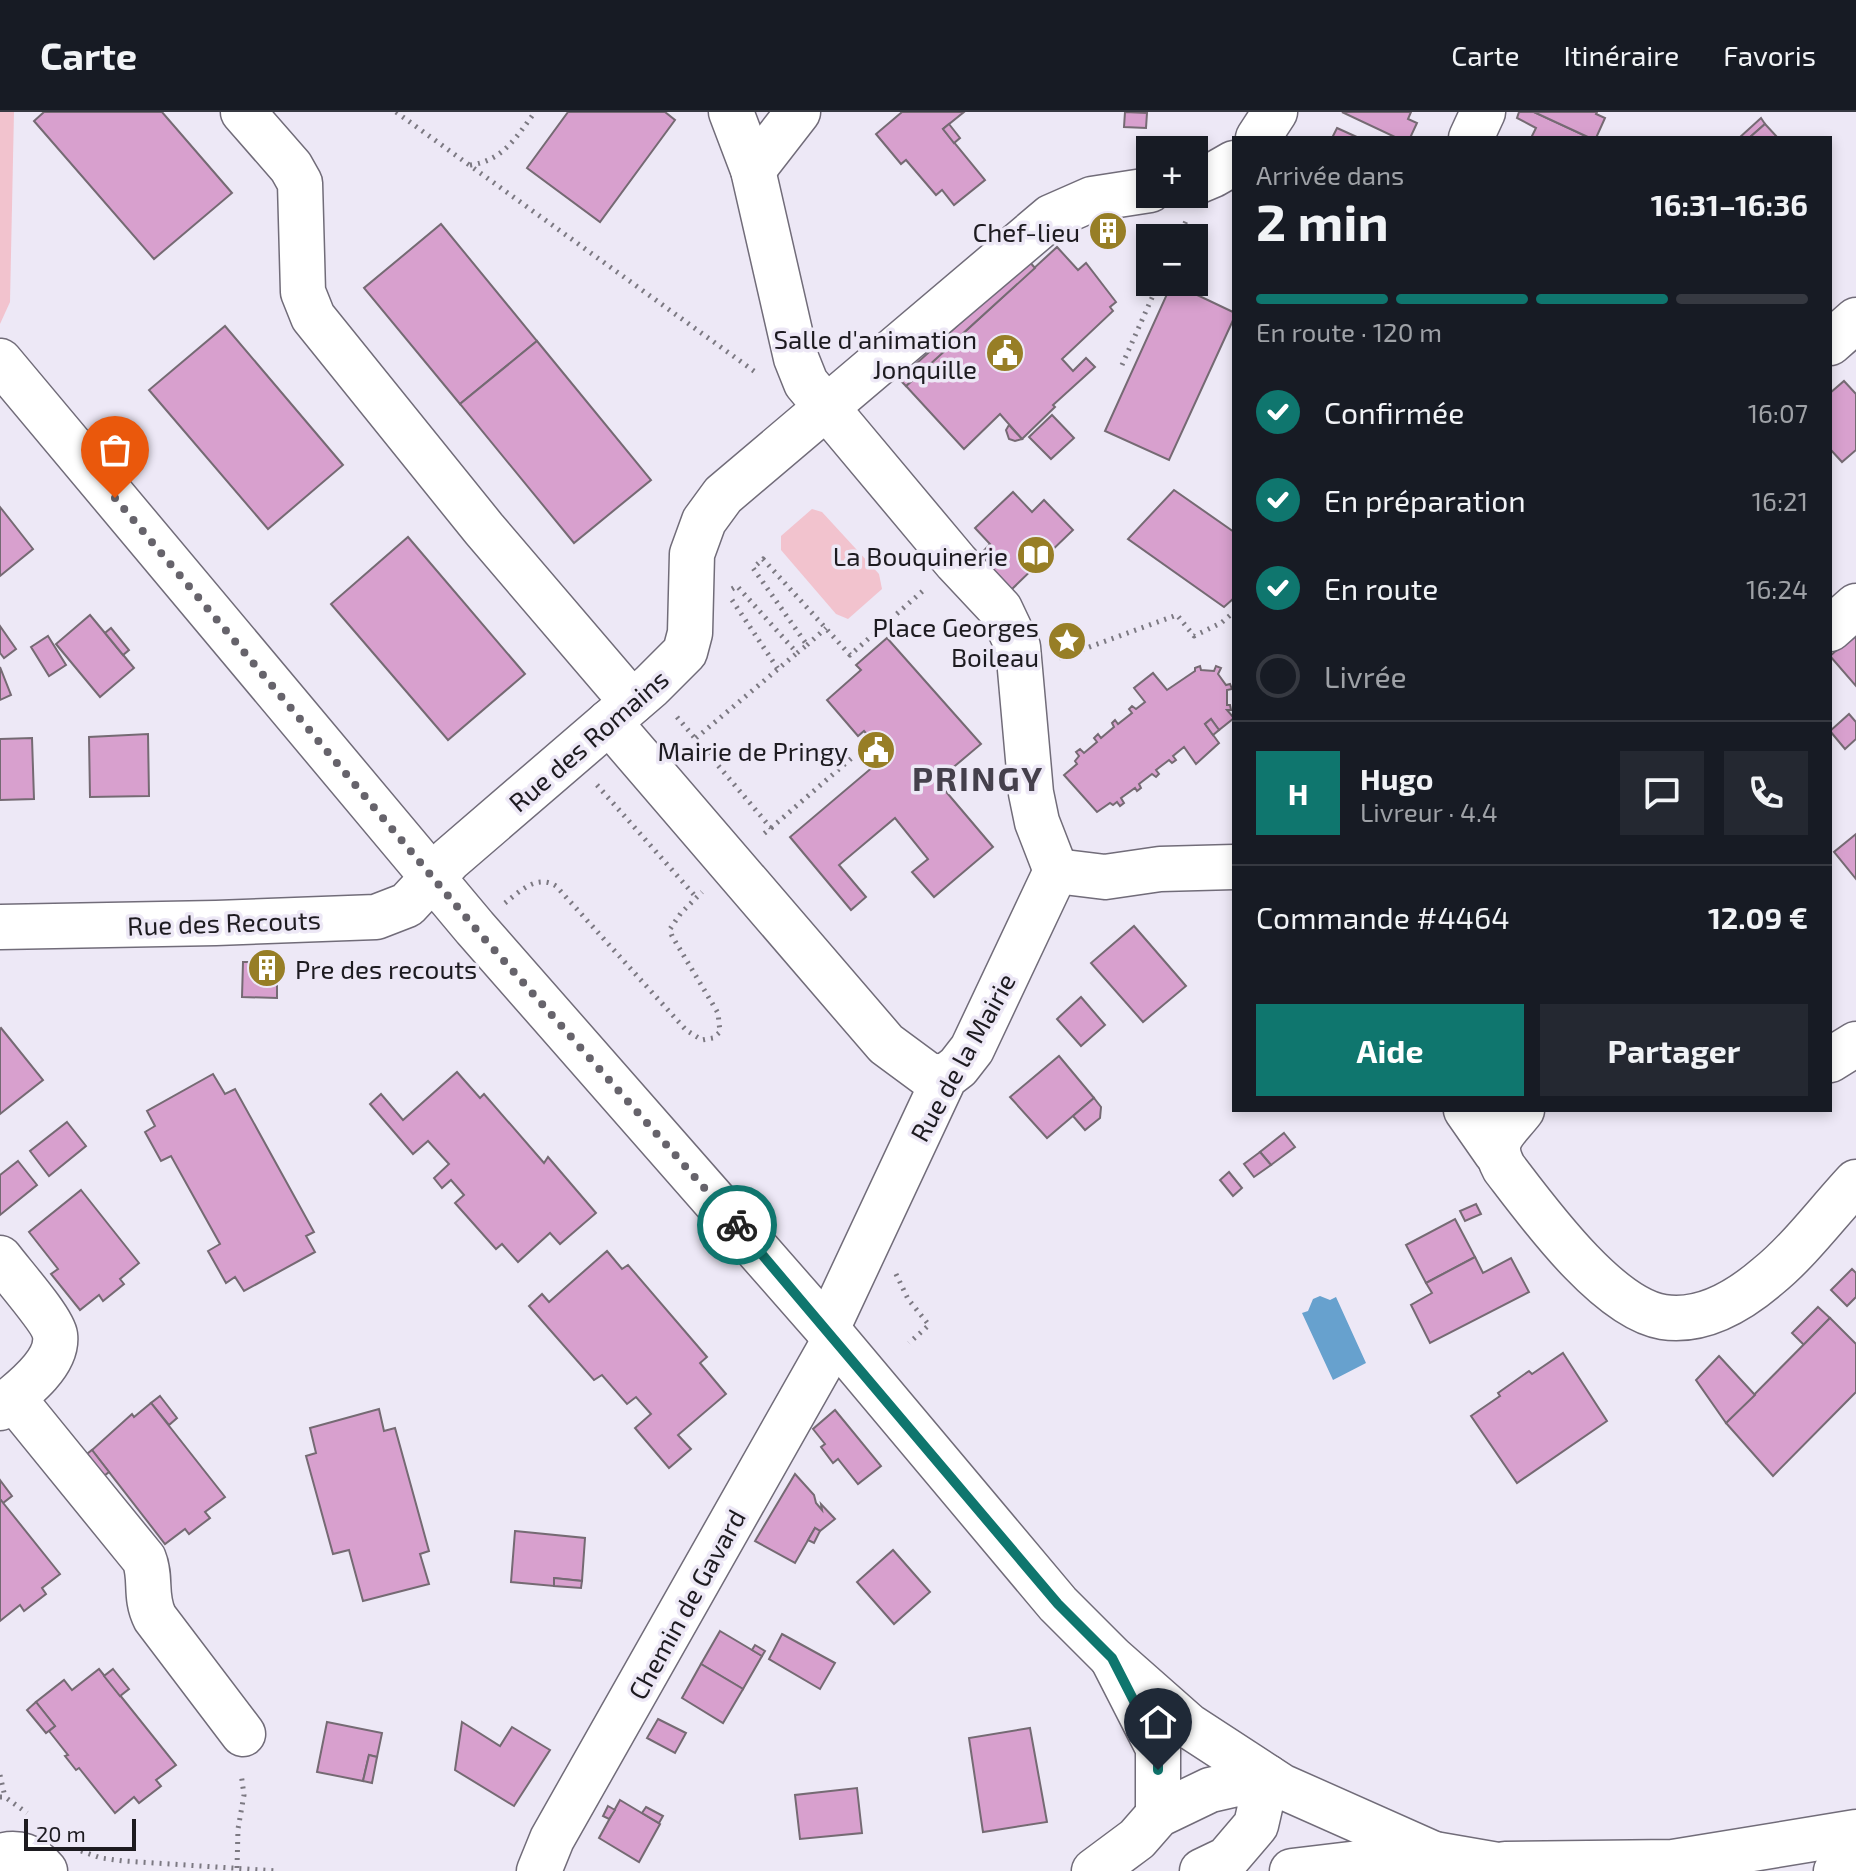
<!DOCTYPE html>
<html lang="fr">
<head>
<meta charset="utf-8">
<style>
  :root { --surface:#171b24; --page:#242831; --text:#f1f3f6; --muted:#9ea1a6; --line:#363941; --accent:#0f766e }
  body { margin:0; font-family:"Exo 2",sans-serif; background:var(--page); color:var(--text); height:100vh; display:flex; flex-direction:column; font-size:30px; white-space:nowrap }
  * { box-sizing:border-box; margin:0 }
  p { font-size:26px; color:var(--muted) }
  .icon { flex:none; width:44px; height:44px; fill:none; stroke:currentColor; stroke-width:2; stroke-linecap:round; stroke-linejoin:round }
  .map { position:relative; flex:1; overflow:hidden }
  .side { position:absolute; left:1232px; top:24px; width:600px; height:976px; display:flex; flex-direction:column; background:var(--surface); border-radius:0px; box-shadow:0 4px 12px #0003 }
  .side>* { flex:none }
  .tools { position:absolute; left:1136px; top:24px; display:grid; gap:16px }
  .tools a { display:grid; place-items:center; width:72px; height:72px; border-radius:0px; background:var(--surface); box-shadow:0 4px 12px #0003; font-size:40px }
  .scale { position:absolute; left:24px; bottom:20px; width:112px; box-sizing:border-box; padding-left:8px; border:4px solid #1d1b20; border-top:0; font-size:22px; line-height:28px; white-space:nowrap; color:#1d1b20; -webkit-text-stroke:6px #ede8f6; paint-order:stroke }
  .pin { position:absolute; display:grid; place-items:center; width:68px; height:68px; color:#fff; margin:-82px -34px; border-radius:50% 50% 50% 0; rotate:-45deg; box-shadow:0 0 8px #0007 }
  .pin .icon { rotate:45deg }
  .courier { position:absolute; display:grid; place-items:center; width:80px; height:80px; margin:-40px; border:6px solid #0f766e; border-radius:50%; background:#fff; color:#222; box-shadow:0 2px 10px #0007 }
  .headline em { font-style:normal; font-weight:700 }
  .headline div { display:flex; flex-direction:column-reverse }
  .headline { display:flex; align-items:center; justify-content:space-between; height:136px; padding:0 24px }
  h1 { font-size:52px; font-weight:700; line-height:60px }
  .bar { display:grid; grid-template-columns:repeat(4,1fr); gap:12px 8px; align-content:center; height:96px; padding:0 24px }
  .bar i { height:10px; border-radius:6px; background:var(--line) }
  .bar .active { background:var(--accent) }
  .bar p { grid-column:span 4 }
  .line { display:flex; align-items:center; gap:20px; padding:0 24px; border-top:2px solid var(--line) }
  .line div { flex:1 }
  .round { display:grid; place-items:center; flex:none; width:84px; height:84px; border-radius:0px; background:var(--page) }
  ol { padding:0 24px; list-style:none }
  li { display:flex; align-items:center; gap:24px; height:88px }
  li p { margin-inline-start:auto }
  li .icon { padding:8px; border-radius:50%; background:var(--accent); color:#fff; stroke-width:4 }
  li:last-child { color:var(--muted) }
  li i { width:44px; height:44px; border:4px solid var(--line); border-radius:50% }
  .primary-button { display:flex; gap:16px; margin-top:auto; padding:16px 24px }
  .primary-button a { flex:1; height:92px; border-radius:0px; background:var(--accent); color:#fff; font-size:32px; font-weight:700; line-height:92px; text-align:center }
  .primary-button a+a { background:var(--page); color:var(--text) }
  header { display:flex; align-items:center; gap:48px; box-sizing:border-box; height:112px; padding:0 40px; background:var(--surface); border-bottom:2px solid var(--line) }
  header strong { font-size:38px }
  nav { display:flex; gap:44px; margin-inline-start:auto; font-size:28px }
  .map>svg:first-child { display:block }
  .green { fill:#f2c3ce }
  .water { fill:#67a1ce }
  .building { fill:#d8a0ce; stroke:#756a73; stroke-width:2 }
  .lines { fill:none; stroke-linecap:round; stroke-linejoin:round }
  .minor-casing { stroke:#716c79; stroke-width:47 }
  .major-casing { stroke:#716c79; stroke-width:47 }
  .path { stroke:#7c7982; stroke-width:5; stroke-dasharray:2 6; stroke-linecap:butt }
  .minor { stroke:#fff; stroke-width:44 }
  .major { stroke:#fff; stroke-width:44 }
  .done { stroke:#66636b; stroke-width:8; stroke-dasharray:0 14.4 }
  .route { stroke:#0f766e; stroke-width:10 }
  .labels { text-anchor:middle; dominant-baseline:central; stroke-width:7; stroke-linejoin:round; paint-order:stroke }
  .poi-label { font-size:26px; fill:#1d1b20; stroke:#ede8f6; text-anchor:end }
  .street-label { font-size:26px; fill:#1d1b20; stroke:#ede8f6 }
  .district-label { font-size:34px; font-weight:bold; letter-spacing:2px; fill:#45404c; stroke:#ede8f6 }
</style>
</head>
<body>
<header>
<strong>Carte</strong>
<nav><a>Carte</a><a>Itinéraire</a><a>Favoris</a></nav>
</header>
<div class="map">
<svg width="1856" height="1759" viewBox="0 0 1856 1759">
  <rect width="100%" height="100%" fill="#ede8f6"/>
  <g class="green">
    <polygon points="0,0 14,0 10,190 0,212"/>
    <polygon points="812,397 822,400 879,462 882,477 848,507 836,502 781,438 781,424"/>
  </g>
  <polygon class="water" points="1320,1184 1330,1188 1336,1185 1366,1251 1333,1268 1302,1201 1308,1199 1313,1187"/>
  <g class="building">
    <polygon points="44,0 162,0 232,81 154,147 34,9"/>
    <polygon points="568,0 665,0 675,8 600,110 527,56"/>
    <polygon points="902,0 964,0 943,17 985,68 954,93 942,78 936,83 906,48 901,52 876,22"/>
    <polygon points="1125,0 1147,1 1146,16 1124,15"/>
    <polygon points="1342,0 1411,0 1408,7 1417,11 1410,26 1397,26"/>
    <polygon points="1519,0 1534,0 1590,26 1531,26 1536,16 1517,6"/>
    <polygon points="1534,0 1597,0 1596,2 1605,6 1596,26 1590,26"/>
    <polygon points="1761,6 1765,12 1749,26 1739,26"/>
    <polygon points="949,12 960,26 954,31 943,17"/>
    <polygon points="1765,12 1778,26 1749,26"/>
    <polygon points="1337,16 1359,26 1332,26"/>
    <polygon points="1103,106 1119,109 1113,133 1097,129"/>
    <polygon points="441,112 537,229 460,292 364,176"/>
    <polygon points="1057,135 1078,158 1086,151 1116,190 1110,195 1113,199 1062,247 1073,259 1086,246 1095,255 1053,293 1055,295 1022,327 1000,302 964,337 906,274"/>
    <polygon points="1028,148 1035,156 949,234 950,230 946,224"/>
    <polygon points="1172,171 1233,200 1234,206 1169,348 1105,319"/>
    <polygon points="225,214 343,353 268,417 149,278"/>
    <circle cx="943" cy="230" r="7"/>
    <polygon points="537,229 651,368 574,431 460,292"/>
    <polygon points="937,233 943,237 948,236 906,274 899,267"/>
    <polygon points="1844,269 1856,282 1856,338 1842,350 1830,337 1830,281"/>
    <polygon points="1052,303 1074,326 1051,347 1029,325"/>
    <polygon points="1009,313 1022,327 1015,329 1009,327 1006,318"/>
    <polygon points="1174,378 1234,420 1234,486 1224,495 1128,427"/>
    <polygon points="1013,380 1032,400 1044,388 1073,418 1010,479 979,444 990,432 975,416"/>
    <polygon points="0,395 33,437 0,464"/>
    <polygon points="408,425 525,562 448,628 331,492"/>
    <polygon points="90,503 134,556 100,585 56,532"/>
    <polygon points="0,514 16,537 4,546 0,541"/>
    <polygon points="111,516 129,538 123,543 105,521"/>
    <polygon points="1856,521 1856,574 1830,544"/>
    <polygon points="48,524 66,553 49,564 31,535"/>
    <polygon points="887,526 981,632 937,669 993,735 934,785 912,760 928,747 895,706 839,753 866,785 851,798 790,725 874,654 859,637 871,627 864,619 858,624 827,588 861,558 856,553"/>
    <polygon points="1200,554 1201,558 1214,559 1216,554 1221,556 1218,562 1226,573 1230,572 1232,577 1227,578 1227,593 1230,593 1231,598 1227,598 1234,606 1219,618 1211,607 1205,612 1219,631 1196,652 1184,635 1173,644 1176,648 1172,651 1169,648 1156,658 1159,662 1156,665 1152,662 1139,672 1141,676 1137,679 1135,676 1121,686 1124,691 1120,694 1117,690 1113,693 1110,691 1097,700 1064,663 1077,652 1075,649 1079,644 1076,640 1080,637 1084,641 1097,630 1094,626 1098,622 1101,626 1114,615 1112,611 1115,608 1118,612 1132,601 1129,597 1132,594 1136,597 1145,590 1134,576 1153,561 1167,578 1195,559 1195,556"/>
    <polygon points="0,555 11,583 0,588"/>
    <polygon points="1849,602 1856,610 1856,627 1845,637 1830,619"/>
    <polygon points="1211,607 1219,618 1213,623 1205,612"/>
    <polygon points="148,622 149,684 90,685 89,625"/>
    <polygon points="32,626 34,687 0,688 0,627"/>
    <polygon points="1856,722 1856,767 1834,740"/>
    <polygon points="1134,814 1186,874 1143,910 1091,851"/>
    <polygon points="243,850 257,850 257,861 277,862 277,886 242,885"/>
    <polygon points="257,850 278,851 277,862 257,861"/>
    <polygon points="1081,885 1105,913 1081,934 1057,907"/>
    <polygon points="1,916 43,968 0,1002 0,917"/>
    <polygon points="1059,944 1094,986 1047,1026 1010,985"/>
    <polygon points="457,960 480,986 484,982 544,1051 548,1045 596,1101 560,1132 550,1121 518,1150 502,1132 496,1137 455,1091 464,1083 451,1068 442,1076 434,1066 449,1052 428,1029 413,1042 370,992 381,982 403,1008"/>
    <polygon points="213,962 225,982 235,977 314,1120 306,1124 315,1140 244,1179 235,1165 226,1171 208,1139 220,1132 171,1044 161,1049 145,1020 155,1014 147,999"/>
    <polygon points="1094,986 1101,995 1100,1006 1085,1018 1073,1004"/>
    <polygon points="67,1010 86,1034 49,1064 30,1039"/>
    <polygon points="1284,1021 1295,1035 1271,1053 1260,1040"/>
    <polygon points="1260,1040 1271,1053 1254,1065 1244,1052"/>
    <polygon points="18,1049 37,1073 0,1103 0,1063"/>
    <polygon points="1229,1060 1242,1076 1233,1084 1220,1068"/>
    <polygon points="81,1078 139,1151 120,1167 124,1172 103,1189 99,1183 80,1198 51,1162 58,1157 29,1120"/>
    <polygon points="1476,1092 1481,1102 1465,1109 1460,1099"/>
    <polygon points="1455,1107 1475,1145 1426,1171 1406,1133"/>
    <polygon points="607,1139 622,1157 628,1153 707,1245 700,1251 726,1282 678,1323 691,1337 669,1356 635,1316 651,1302 636,1285 627,1292 602,1263 594,1268 529,1194 542,1182 549,1190"/>
    <polygon points="1475,1145 1483,1161 1511,1146 1529,1180 1430,1231 1411,1193 1432,1181 1426,1171"/>
    <polygon points="1852,1157 1856,1161 1856,1185 1847,1194 1831,1178"/>
    <polygon points="1818,1195 1830,1206 1804,1233 1792,1221"/>
    <polygon points="1830,1206 1856,1232 1856,1280 1773,1364 1726,1311"/>
    <polygon points="1563,1241 1607,1309 1517,1371 1471,1304 1500,1284 1498,1281 1529,1259 1532,1262"/>
    <polygon points="1719,1244 1755,1283 1726,1311 1696,1268"/>
    <polygon points="160,1284 177,1306 169,1313 151,1291"/>
    <polygon points="151,1291 225,1385 205,1400 210,1406 189,1422 185,1417 165,1432 92,1338 132,1302 134,1305"/>
    <polygon points="379,1297 384,1319 395,1316 429,1439 420,1442 429,1472 363,1489 349,1438 333,1442 306,1344 316,1341 310,1316"/>
    <polygon points="835,1298 881,1354 858,1372 838,1347 833,1351 821,1335 825,1332 813,1317"/>
    <polygon points="92,1338 109,1360 100,1367 83,1345"/>
    <polygon points="795,1362 814,1383 816,1391 822,1398 821,1392 835,1407 820,1419 815,1416 795,1451 755,1429"/>
    <polygon points="0,1368 12,1384 3,1391 0,1387"/>
    <polygon points="0,1387 60,1462 42,1476 46,1482 24,1499 20,1493 0,1509"/>
    <polygon points="815,1416 820,1419 814,1431 808,1428"/>
    <polygon points="515,1419 585,1426 582,1469 554,1466 554,1474 511,1470"/>
    <polygon points="893,1438 930,1480 894,1512 857,1470"/>
    <polygon points="554,1466 582,1469 581,1476 554,1474"/>
    <polygon points="720,1519 762,1544 743,1577 701,1552"/>
    <polygon points="782,1522 835,1551 820,1577 769,1547"/>
    <polygon points="755,1533 765,1539 762,1544 752,1538"/>
    <polygon points="701,1552 743,1577 723,1611 682,1586"/>
    <polygon points="99,1557 176,1653 156,1668 161,1674 139,1691 134,1685 115,1701 79,1656 76,1658 65,1644 68,1643 49,1619 55,1614 36,1590 64,1568 72,1578"/>
    <polygon points="113,1557 129,1577 120,1584 104,1564"/>
    <polygon points="36,1590 55,1614 46,1621 27,1598"/>
    <polygon points="658,1607 686,1621 675,1641 647,1626"/>
    <polygon points="327,1610 382,1621 377,1645 369,1643 363,1669 317,1660"/>
    <polygon points="462,1610 500,1634 512,1615 550,1638 514,1694 455,1658"/>
    <polygon points="1030,1616 1047,1710 983,1720 969,1626"/>
    <polygon points="369,1643 377,1645 372,1671 363,1669"/>
    <polygon points="857,1676 862,1721 800,1727 795,1683"/>
    <polygon points="620,1688 660,1712 639,1750 599,1726"/>
    <polygon points="608,1694 615,1698 609,1707 603,1704"/>
    <polygon points="646,1695 663,1704 659,1711 642,1701"/>
  </g>
  <g class="lines">
    <g class="minor-casing">
      <g id="minor">
        <polyline points="243,0 291,55 300,71 303,180 313,205 484,417 632,590"/>
        <polyline points="731,0 753,58 796,246 806,271 956,450 1000,497 1018,535 1031,681 1037,710 1056,759"/>
        <polyline points="1258,26 1275,0"/>
        <polyline points="1471,26 1483,0"/>
        <polyline points="753,58 798,0"/>
        <polyline points="1194,71 1213,63 1234,51"/>
        <polyline points="1830,231 1856,208"/>
        <polyline points="1830,517 1856,494"/>
        <polyline points="609,610 886,932 928,963 945,965"/>
        <polyline points="1056,759 1105,765 1160,757 1234,755"/>
        <polyline points="0,815 216,811 376,805 407,793 450,747 651,574 685,540 690,521 692,442 704,409 723,383 1051,105 1092,87 1150,78"/>
        <polyline points="1830,948 1856,932"/>
        <polyline points="1466,998 1496,1041"/>
        <path d="M1522,998C1505,1020 1489,1028 1504,1056C1537,1099 1607,1196 1663,1205C1702,1211 1739,1189 1768,1164C1799,1139 1828,1100 1856,1070"/>
        <path d="M0,1146C11,1161 53,1208 55,1223C59,1252 19,1281 0,1296"/>
        <polyline points="827,1217 945,965 958,955 972,937 1056,759"/>
        <path d="M13,1286L144,1447C152,1466 144,1485 155,1506L243,1622"/>
        <polyline points="1113,1548 1158,1636 1158,1703"/>
        <path d="M0,1744C18,1739 33,1744 45,1759"/>
        <polyline points="539,1759 552,1727 835,1227"/>
        <polyline points="1094,1759 1137,1727 1158,1703 1210,1678 1267,1665 1256,1713 1227,1747 1202,1759"/>
        <polyline points="1292,1759 1434,1742"/>
      </g>
    </g>
    <g class="major-casing">
      <g id="major">
        <polyline points="0,249 475,816 827,1217 1058,1492 1112,1546 1189,1614 1281,1674 1434,1742 1533,1759"/>
        <polyline points="1505,1752 1673,1750 1856,1720"/>
        <polyline points="1836,1759 1856,1754"/>
      </g>
    </g>
    <g class="path">
      <polyline points="396,0 758,262"/>
      <path d="M470,53C503,49 517,24 535,0"/>
      <polyline points="1178,126 1186,109"/>
      <polyline points="1122,253 1159,170"/>
      <polyline points="732,477 737,474 797,541 807,533 753,456 763,447 850,543 925,477"/>
      <polyline points="732,488 778,557"/>
      <polyline points="807,533 826,516"/>
      <polyline points="1059,546 1177,503 1194,524 1221,511 1234,500"/>
      <polyline points="677,605 771,716 761,724"/>
      <polyline points="696,626 797,541"/>
      <polyline points="597,673 696,785"/>
      <polyline points="771,716 854,644"/>
      <path d="M505,791C520,779 537,762 556,774L686,918L702,928L713,926L720,920L718,901L672,824L670,817L681,801L702,780"/>
      <polyline points="896,1162 908,1187 929,1213 909,1231"/>
      <polyline points="0,1663 5,1685"/>
      <polyline points="0,1685 5,1685 27,1701"/>
      <polyline points="81,1739 101,1746 124,1749 278,1759"/>
      <polyline points="237,1756 238,1717 244,1683 241,1661"/>
    </g>
    <use href="#minor" class="minor"/>
    <use href="#major" class="major"/>
  </g>
  <g class="lines">
    <polyline class="done" points="115,386 475,816 737,1113"/>
    <polyline class="route" points="737,1113 1058,1492 1112,1546 1158,1636 1158,1658"/>
  </g>
  <defs>
    <g id="building-disc" transform="scale(2)"><circle r="9.5" fill="#977e26" stroke="#ede8f6"/><path d="M-4-6H4V6H1V3H-1V6H-4ZM-2.5-4.3h1.7v1.8h-1.7ZM.8-4.3h1.7v1.8H.8ZM-2.5-1h1.7V.8h-1.7ZM.8-1h1.7V.8H.8Z" fill="#fff"/></g>
    <g id="civic-disc" transform="scale(2)"><circle r="9.5" fill="#977e26" stroke="#ede8f6"/><path d="M-.6-6.5H3V-4.5H.6V-3L4-1V1h2V6H-6V1h2V-1L-.6-3ZM-1.2 2.5V6h2.4V2.5Z" fill="#fff"/></g>
    <g id="library-disc" transform="scale(2)"><circle r="9.5" fill="#977e26" stroke="#ede8f6"/><path d="M-6-4Q-3-5.5-.7-3.5V5Q-3 3-6 4ZM6-4Q3-5.5 .7-3.5V5Q3 3 6 4Z" fill="#fff"/></g>
    <g id="sight-disc" transform="scale(2)"><circle r="9.5" fill="#977e26" stroke="#ede8f6"/><path d="M0-6L1.8-2.2L6-1.7L2.9 1.2L3.7 5.4L0 3.3L-3.7 5.4L-2.9 1.2L-6-1.7L-1.8-2.2Z" fill="#fff"/></g>
  </defs>
  <g fill-rule="evenodd">
    <use href="#building-disc" x="1108" y="119"/>
    <use href="#civic-disc" x="1005" y="241"/>
    <use href="#library-disc" x="1036" y="443"/>
    <use href="#sight-disc" x="1067" y="529"/>
    <use href="#civic-disc" x="876" y="638"/>
    <use href="#building-disc" x="267" y="856"/>
  </g>
  <g class="labels">
    <g class="poi-label">
      <text x="1080" y="119">Chef-lieu</text>
      <text x="977" y="226">Salle d'animation<tspan x="977" dy="30">Jonquille</tspan></text>
      <text x="1008" y="443">La Bouquinerie</text>
      <text x="1039" y="514">Place Georges<tspan x="1039" dy="30">Boileau</tspan></text>
      <text x="848" y="638">Mairie de Pringy</text>
      <text x="295" y="856" text-anchor="start">Pre des recouts</text>
    </g>
    <g class="street-label">
      <text transform="translate(588 628) rotate(-41)">Rue des Romains</text>
      <text transform="translate(224 810) rotate(-2)">Rue des Recouts</text>
      <text transform="translate(962 945) rotate(-61)">Rue de la Mairie</text>
      <text transform="translate(686 1492) rotate(-61)">Chemin de Gavard</text>
    </g>
    <g class="district-label">
      <text x="978" y="665">PRINGY</text>
    </g>
  </g>
</svg>
<div class="tools">
<a>+</a>
<a>−</a>
</div>
<div class="scale">20 m</div>
<div class="pin" style="left:115px;top:386px;background:#ea580c"><svg class="icon" aria-label="bag" viewBox="0 0 24 24"><path d="M5 8h14l-1 12H6zM9 8a3 3 0 0 1 6 0"/></svg></div>
<div class="pin" style="left:1158px;top:1658px;background:#1f2937"><svg class="icon" aria-label="home" viewBox="0 0 24 24"><path d="M3 11l9-7 9 7M6 9v11h12V9"/></svg></div>
<div class="courier" style="left:737px;top:1113px"><svg class="icon" aria-label="bike" viewBox="0 0 24 24"><circle cx="6" cy="16" r="4"/><circle cx="18" cy="16" r="4"/><path d="M6 16l4-8h5l3 8M10 8l3 8H6M13 5h3"/></svg></div>
<section class="side">
<div class="headline"><div><h1>2 min</h1><p>Arrivée dans</p></div><em>16:31–16:36</em></div>
<div class="bar"><i class="active"></i><i class="active"></i><i class="active"></i><i></i><p>En route · 120 m</p></div>
<ol>
<li><svg class="icon" aria-label="check" viewBox="0 0 24 24"><path d="M5 12l5 5 9-10"/></svg>Confirmée<p>16:07</p></li>
<li><svg class="icon" aria-label="check" viewBox="0 0 24 24"><path d="M5 12l5 5 9-10"/></svg>En préparation<p>16:21</p></li>
<li><svg class="icon" aria-label="check" viewBox="0 0 24 24"><path d="M5 12l5 5 9-10"/></svg>En route<p>16:24</p></li>
<li><i></i>Livrée</li>
</ol>
<div class="line" style="height:144px"><b class="round" style="background:var(--accent);color:#fff">H</b><div><b>Hugo</b><p>Livreur · 4.4</p></div><a class="round"><svg class="icon" aria-label="chat" viewBox="0 0 24 24"><path d="M4 5h16v11H9l-5 4z"/></svg></a><a class="round"><svg class="icon" aria-label="phone" viewBox="0 0 24 24"><path d="M5 4h4l2 5-3 2q2 4 5 5l2-3 5 2v4C11 20 4 13 5 4z"/></svg></a></div>
<div class="line" style="height:104px"><div>Commande #4464</div><b>12.09 €</b></div>
<div class="primary-button"><a>Aide</a><a>Partager</a></div>
</section>
</div>
</body>
</html>
